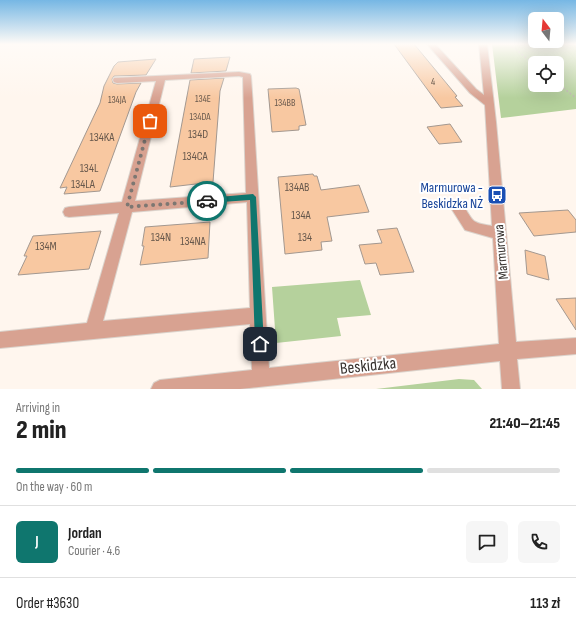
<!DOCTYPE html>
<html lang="en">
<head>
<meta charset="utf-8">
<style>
  :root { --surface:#fff; --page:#f6f6f6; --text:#222; --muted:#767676; --line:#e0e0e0; --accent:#0f766e }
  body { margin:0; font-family:"Sofia Sans Condensed",sans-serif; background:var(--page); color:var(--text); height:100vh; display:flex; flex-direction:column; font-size:15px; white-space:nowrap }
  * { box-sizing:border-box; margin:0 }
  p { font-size:13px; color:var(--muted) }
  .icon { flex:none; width:22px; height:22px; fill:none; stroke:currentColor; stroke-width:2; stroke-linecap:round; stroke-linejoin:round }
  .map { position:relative; height:389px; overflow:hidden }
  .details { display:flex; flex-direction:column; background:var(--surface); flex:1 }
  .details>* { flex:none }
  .needle { width:26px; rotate:344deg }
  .tools { position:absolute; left:528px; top:12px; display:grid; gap:8px }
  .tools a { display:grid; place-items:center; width:36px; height:36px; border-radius:6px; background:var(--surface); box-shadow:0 4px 16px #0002; font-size:20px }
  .pin { position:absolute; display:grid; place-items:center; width:34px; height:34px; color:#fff; margin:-17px; border-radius:8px; box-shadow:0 2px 6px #0006 }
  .courier { position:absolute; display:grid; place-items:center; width:40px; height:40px; margin:-20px; border:3px solid #0f766e; border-radius:50%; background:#fff; color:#222; box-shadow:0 1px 5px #0007 }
  .summary em { font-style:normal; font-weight:800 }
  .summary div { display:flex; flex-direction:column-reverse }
  .summary { display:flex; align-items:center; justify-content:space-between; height:68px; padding:0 16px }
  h1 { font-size:26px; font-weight:800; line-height:30px }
  .bar { display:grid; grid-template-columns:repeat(4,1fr); gap:6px 4px; align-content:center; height:48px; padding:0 16px }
  .bar i { height:5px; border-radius:3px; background:var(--line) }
  .bar .on { background:var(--accent) }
  .bar p { grid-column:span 4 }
  .line { display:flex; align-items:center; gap:10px; padding:0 16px; border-top:1px solid var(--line) }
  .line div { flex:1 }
  .round { display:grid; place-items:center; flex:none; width:42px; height:42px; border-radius:6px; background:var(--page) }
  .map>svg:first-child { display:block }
  .green { fill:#b5d19c; fill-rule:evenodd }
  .building { fill:#f8c8a1; stroke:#a39890 }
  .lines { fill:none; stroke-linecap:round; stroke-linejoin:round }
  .minor-casing { stroke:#dbd3cc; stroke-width:2 }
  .path { stroke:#bfb7b1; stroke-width:1.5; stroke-dasharray:2 2; stroke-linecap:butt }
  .minor { fill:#d8a291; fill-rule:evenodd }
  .route { fill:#0f766e }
  .done { stroke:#7d7772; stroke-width:4; stroke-dasharray:0 7.2 }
  .labels { text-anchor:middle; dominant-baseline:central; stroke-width:4; stroke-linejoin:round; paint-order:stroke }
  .far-number-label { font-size:10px; fill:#67584c }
  .number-label { font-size:12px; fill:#67584c }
  .transit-label { font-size:14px; fill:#164399; stroke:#fff; text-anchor:end }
  .street-label { font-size:14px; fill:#37322f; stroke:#fff }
  .near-street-label { font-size:17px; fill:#37322f; stroke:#fff }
</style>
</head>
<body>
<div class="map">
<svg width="576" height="389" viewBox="0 0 576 389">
  <rect width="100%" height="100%" fill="#fff6ee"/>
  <g class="green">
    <path d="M492,44L576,45V109L501,118ZM535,63H557V85H535Z"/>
    <polygon points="360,280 371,315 337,318 341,336 276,343 272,287"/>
    <polygon points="459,379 474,380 482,389 376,389"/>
  </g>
  <g class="building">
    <polygon points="394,44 414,44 457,96 455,97 463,106 441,108"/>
    <polygon points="230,57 226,71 191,73 194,59"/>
    <polygon points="156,59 146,75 114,76 112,79 113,83 117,84 141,83 136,92 100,191 64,194 67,187 60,188 100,103 104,86 114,66 118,62"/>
    <polygon points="224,78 220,91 213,182 170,187 190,80"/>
    <polygon points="296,88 299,89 306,125 299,126 299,130 272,132 268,89"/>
    <polygon points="450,124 462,142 439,144 427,127"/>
    <polygon points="313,174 314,176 317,176 321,190 359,185 369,212 327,217 332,241 321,242 322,250 285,254 278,177"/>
    <polygon points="568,210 576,220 576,232 534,236 519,213"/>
    <polygon points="210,222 208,258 140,265 144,246 142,246 145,227"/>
    <polygon points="397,228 414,272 380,275 376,263 365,264 359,245 382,243 377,230"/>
    <polygon points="101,231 89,269 18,275 27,256 24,256 33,236"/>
    <polygon points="525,250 545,256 549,280 527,274"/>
    <polygon points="576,298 576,330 556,299"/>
  </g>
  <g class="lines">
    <g class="minor-casing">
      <path id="minor" d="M427,44H435L476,89L484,95L479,44H487L496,122L516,342L576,338V354L517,359L520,389H502L500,361L240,389H151L154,383L160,380L252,370L250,324L0,348V332L87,323L119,213L69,217L65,216L63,212L65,208L69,207L122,202L156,81L117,83L114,82L113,80L114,78L239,72L250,74L251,76L269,368L499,344L493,238L465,230L451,208L453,204C465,200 466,214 474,221C478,224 487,225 492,226L485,105L470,93ZM239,76L243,77L246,193L135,201L165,80ZM247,202L250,308L103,321L132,212Z"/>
    </g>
    <g class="path">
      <polyline points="509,44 535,65"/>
      <polyline points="557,83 576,98"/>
    </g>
    <use href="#minor" class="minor"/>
  </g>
  <linearGradient id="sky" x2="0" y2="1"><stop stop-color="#76b7e4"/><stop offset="0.45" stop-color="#fffbf7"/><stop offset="1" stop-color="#fffbf7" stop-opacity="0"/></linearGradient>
  <rect width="576" height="98" fill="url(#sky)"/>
  <polygon class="route" points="253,194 256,197 264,344 263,348 260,349 256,348 255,344 250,200 207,203 204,201 207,198"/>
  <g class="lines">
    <polyline class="done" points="150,121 127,207 207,201"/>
  </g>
  <defs>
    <g id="bus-square" transform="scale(1)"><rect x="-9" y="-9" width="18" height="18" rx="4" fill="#1a4fb4" stroke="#fff"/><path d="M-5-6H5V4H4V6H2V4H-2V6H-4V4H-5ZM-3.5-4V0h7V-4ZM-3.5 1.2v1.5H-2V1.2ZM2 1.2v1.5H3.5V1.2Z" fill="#fff"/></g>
  </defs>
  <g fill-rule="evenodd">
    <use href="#bus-square" x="497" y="195"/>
  </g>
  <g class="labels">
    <g class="far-number-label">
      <text x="433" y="82">4</text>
      <text x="203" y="99">134E</text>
      <text x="117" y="100">134JA</text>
      <text x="285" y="103">134BB</text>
      <text x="200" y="117">134DA</text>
    </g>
    <g class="number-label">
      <text x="198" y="134">134D</text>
      <text x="102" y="137">134KA</text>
      <text x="195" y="156">134CA</text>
      <text x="89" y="168">134L</text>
      <text x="83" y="184">134LA</text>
      <text x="297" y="187">134AB</text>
      <text x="301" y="215">134A</text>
      <text x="161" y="237">134N</text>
      <text x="305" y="237">134</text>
      <text x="193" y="241">134NA</text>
      <text x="46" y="246">134M</text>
    </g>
    <g class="transit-label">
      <text x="483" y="187">Marmurowa -<tspan x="483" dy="16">Beskidzka NŻ</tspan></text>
    </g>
    <g class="street-label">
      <text transform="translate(501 252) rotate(-95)">Marmurowa</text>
    </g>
    <g class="near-street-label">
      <text transform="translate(368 366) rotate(-6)">Beskidzka</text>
    </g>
  </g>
</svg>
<div class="tools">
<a><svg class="needle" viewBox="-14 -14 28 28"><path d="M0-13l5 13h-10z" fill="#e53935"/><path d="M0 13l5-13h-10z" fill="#767676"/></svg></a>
<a><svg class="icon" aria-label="locate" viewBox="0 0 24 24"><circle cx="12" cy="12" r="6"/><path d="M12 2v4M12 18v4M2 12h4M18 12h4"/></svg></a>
</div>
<div class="pin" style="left:150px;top:121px;background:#ea580c"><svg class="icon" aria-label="bag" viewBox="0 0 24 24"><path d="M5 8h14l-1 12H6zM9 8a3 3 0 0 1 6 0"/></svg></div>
<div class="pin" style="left:260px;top:344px;background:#1f2937"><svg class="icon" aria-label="home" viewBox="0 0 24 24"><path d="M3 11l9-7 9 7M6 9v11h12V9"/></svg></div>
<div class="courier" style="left:207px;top:201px"><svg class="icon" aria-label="car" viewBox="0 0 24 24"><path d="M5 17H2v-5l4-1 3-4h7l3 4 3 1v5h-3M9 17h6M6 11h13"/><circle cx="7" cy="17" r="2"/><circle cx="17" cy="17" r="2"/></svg></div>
</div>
<section class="details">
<div class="summary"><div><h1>2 min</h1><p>Arriving in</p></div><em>21:40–21:45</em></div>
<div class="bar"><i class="on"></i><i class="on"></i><i class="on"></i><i></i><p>On the way · 60 m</p></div>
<div class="line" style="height:72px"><b class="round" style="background:var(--accent);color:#fff">J</b><div><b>Jordan</b><p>Courier · 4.6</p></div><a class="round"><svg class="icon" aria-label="chat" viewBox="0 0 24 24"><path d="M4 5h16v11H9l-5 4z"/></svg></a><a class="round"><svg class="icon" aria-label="phone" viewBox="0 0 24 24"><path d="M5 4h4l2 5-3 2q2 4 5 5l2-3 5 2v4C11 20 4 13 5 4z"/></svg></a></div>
<div class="line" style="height:52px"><div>Order #3630</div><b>113 zł</b></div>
</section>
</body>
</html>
